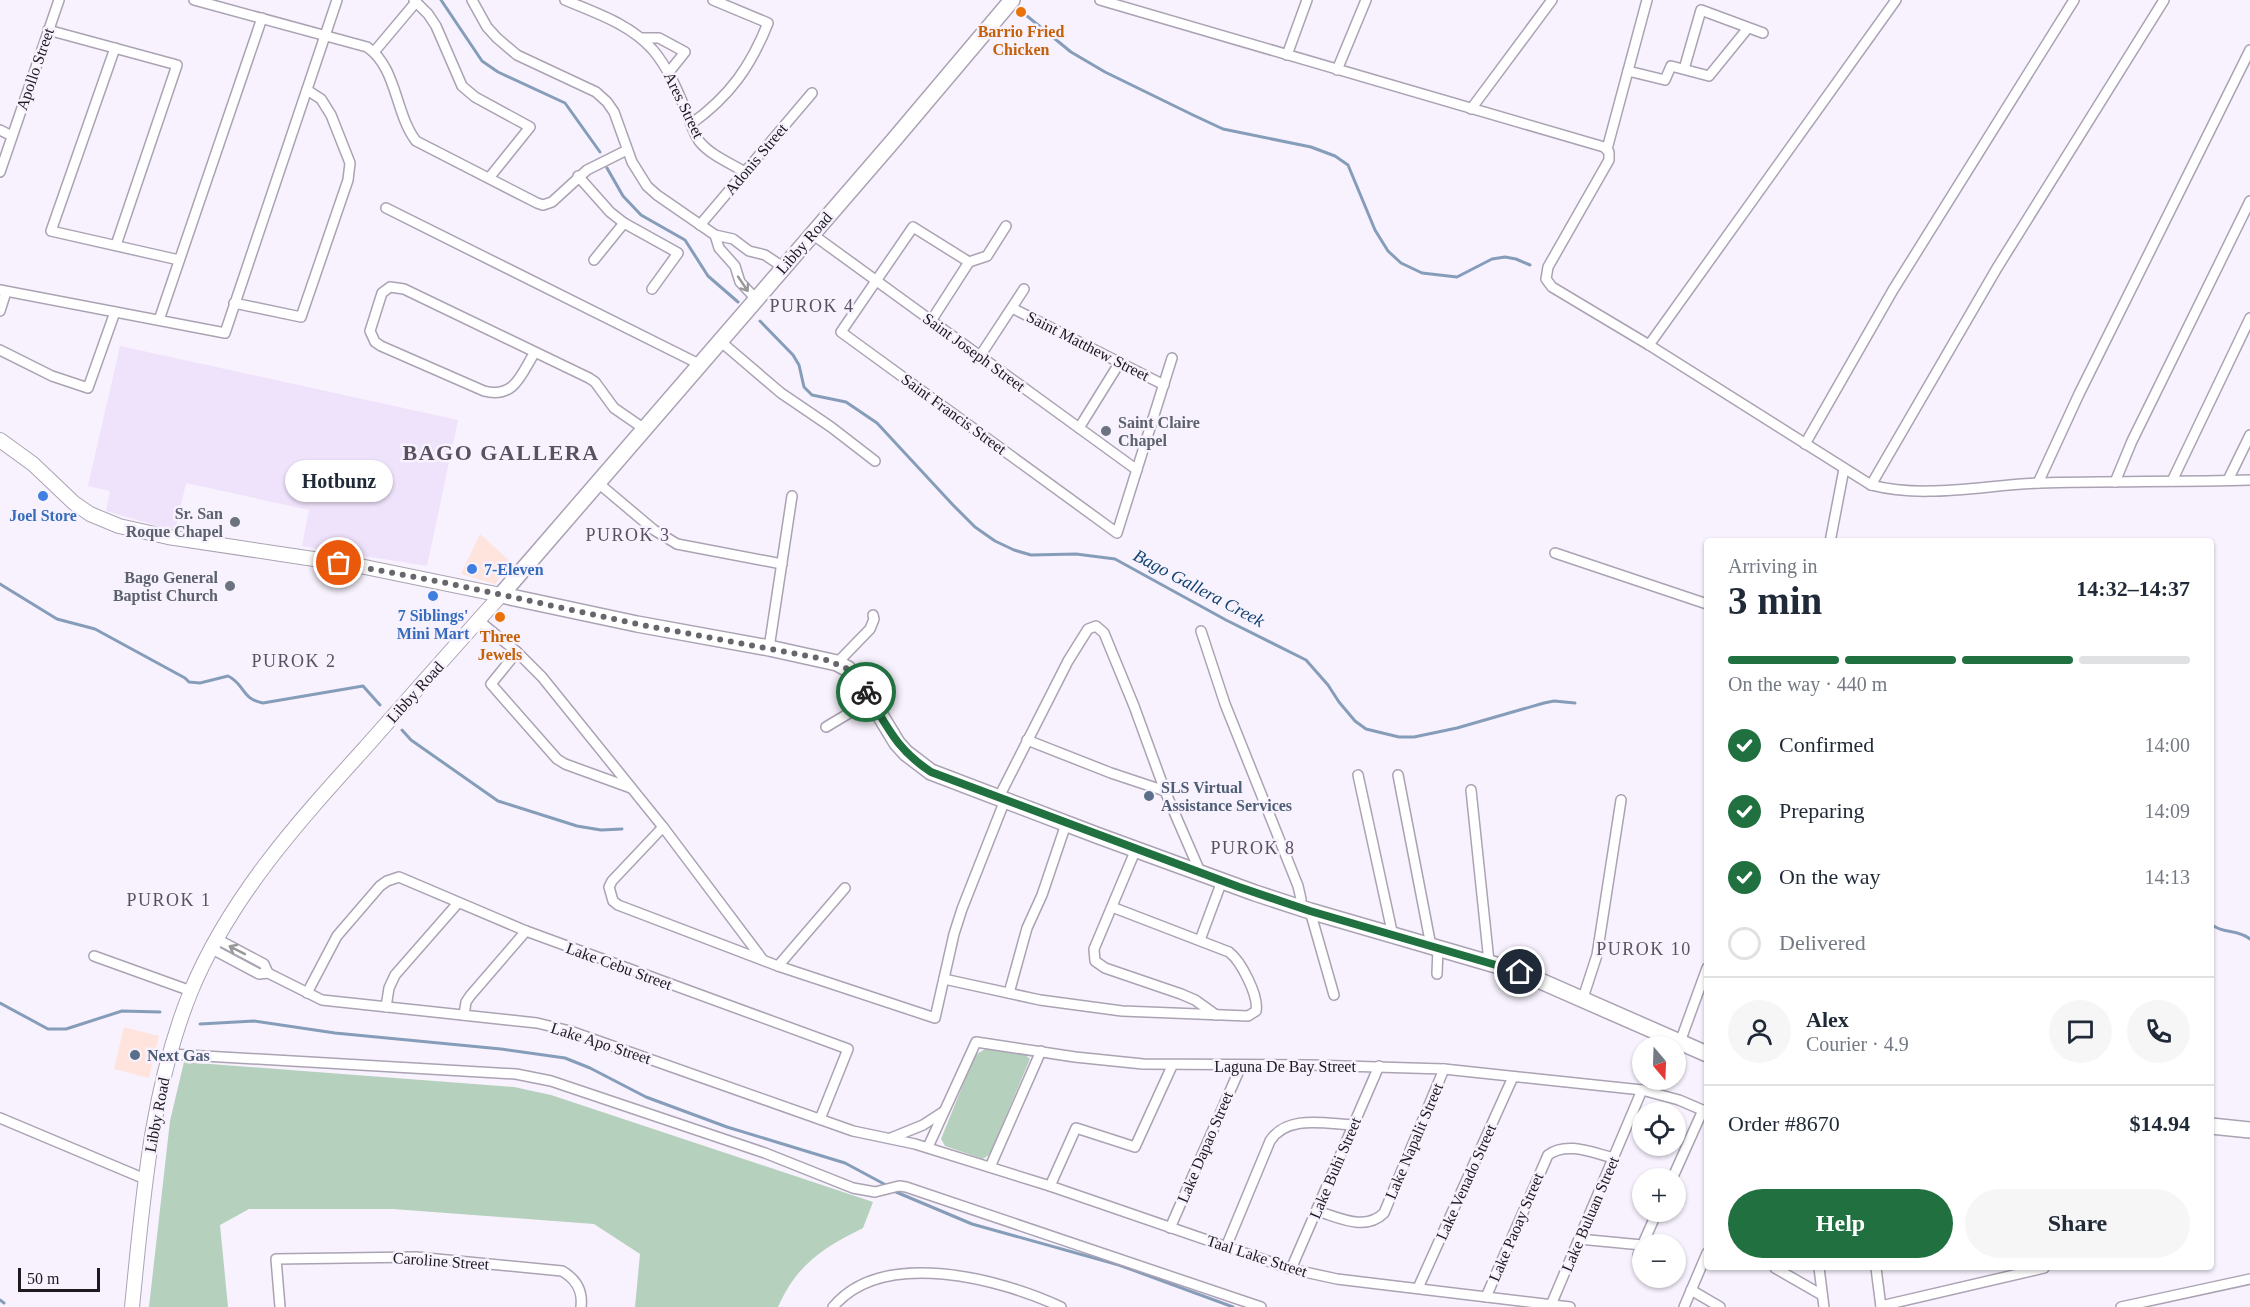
<!DOCTYPE html>
<html lang="en">
<head>
<meta charset="utf-8">
<style>
  :root { --surface:#fff; --page:#f6f6f7; --text:#1f2937; --muted:#747a83; --line:#e0e1e3; --accent:#207040 }
  body { margin:0; font-family:Georgia,serif; background:var(--page); color:var(--text); height:100vh; display:flex; flex-direction:column; font-size:22px; white-space:nowrap }
  * { box-sizing:border-box; margin:0 }
  p { font-size:20px; color:var(--muted) }
  .icon { flex:none; width:33px; height:33px; fill:none; stroke:currentColor; stroke-width:2; stroke-linecap:round; stroke-linejoin:round }
  .map { position:relative; flex:1; overflow:hidden }
  .side { position:absolute; left:1704px; top:538px; width:510px; height:732px; display:flex; flex-direction:column; background:var(--surface); border-radius:6px; box-shadow:0 2px 4px #0004 }
  .side>* { flex:none }
  .needle { width:39px; rotate:161deg }
  .fabs { position:absolute; left:1632px; top:1036px; display:grid; gap:12px }
  .fabs a { display:grid; place-items:center; width:54px; height:54px; border-radius:50%; background:var(--surface); box-shadow:0 2px 4px #0004; font-size:30px }
  .scale { position:absolute; left:18px; bottom:15px; width:82px; box-sizing:border-box; padding-left:6px; border:3px solid #1c191f; border-top:0; font-size:16px; line-height:21px; white-space:nowrap; color:#1c191f; -webkit-text-stroke:4px #f7f2fd; paint-order:stroke }
  .pin { position:absolute; display:grid; place-items:center; width:51px; height:51px; color:#fff; margin:-26px; border:3px solid #fff; border-radius:50%; box-shadow:0 2px 6px #0007 }
  .courier { position:absolute; display:grid; place-items:center; width:60px; height:60px; margin:-30px; border:4px solid #207040; border-radius:50%; background:#fff; color:#222; box-shadow:0 2px 8px #0007 }
  .bubble { position:absolute; height:42px; border-radius:21px; background:var(--surface); box-shadow:0 2px 4px #0004; font-size:20px; font-weight:800; line-height:42px; text-align:center }
  .headline em { font-style:normal; font-weight:800 }
  .headline div { display:flex; flex-direction:column-reverse }
  .headline { display:flex; align-items:center; justify-content:space-between; height:102px; padding:0 24px }
  h1 { font-size:39px; font-weight:800; line-height:45px }
  .bar { display:grid; grid-template-columns:repeat(4,1fr); gap:9px 6px; align-content:center; height:72px; padding:0 24px }
  .bar i { height:8px; border-radius:4px; background:var(--line) }
  .bar .active { background:var(--accent) }
  .bar p { grid-column:span 4 }
  .line { display:flex; align-items:center; gap:15px; padding:0 24px; border-top:2px solid var(--line) }
  .line div { flex:1 }
  .round { display:grid; place-items:center; flex:none; width:63px; height:63px; border-radius:32px; background:var(--page) }
  ol { padding:0 24px; list-style:none }
  li { display:flex; align-items:center; gap:18px; height:66px }
  li p { margin-inline-start:auto }
  li .icon { padding:6px; border-radius:50%; background:var(--accent); color:#fff; stroke-width:4 }
  li:last-child { color:var(--muted) }
  li i { width:33px; height:33px; border:3px solid var(--line); border-radius:50% }
  .action { display:flex; gap:12px; margin-top:auto; padding:12px 24px }
  .action a { flex:1; height:69px; border-radius:36px; background:var(--accent); color:#fff; font-size:24px; font-weight:800; line-height:69px; text-align:center }
  .action a+a { background:var(--page); color:var(--text) }
  .map>svg:first-child { display:block }
  .commercial { fill:#fee4dc }
  .built { fill:#efe2fb }
  .green { fill:#b5d0bc }
  .lines { fill:none; stroke-linecap:round; stroke-linejoin:round }
  .stream { stroke:#869dba; stroke-width:3 }
  .street-casing { stroke:#aba2b3; stroke-width:12 }
  .secondary-casing { stroke:#aba2b3; stroke-width:16 }
  .primary-casing { stroke:#aba2b3; stroke-width:18 }
  .street { stroke:#fff; stroke-width:9 }
  .secondary { stroke:#fff; stroke-width:14 }
  .primary { stroke:#fff; stroke-width:15 }
  .oneway { stroke:#99989a }
  .done { stroke:#69656d; stroke-width:6; stroke-dasharray:0 10.8 }
  .route { stroke:#207040; stroke-width:8 }
  .food-dot { fill:#e8710a; stroke:#f7f2fd; stroke-width:2 }
  .worship-dot { fill:#6b7280; stroke:#f7f2fd; stroke-width:2 }
  .shop-dot { fill:#3f7fe0; stroke:#f7f2fd; stroke-width:2 }
  .service-dot { fill:#5c6f8a; stroke:#f7f2fd; stroke-width:2 }
  .labels { text-anchor:middle; dominant-baseline:central; stroke-width:5; stroke-linejoin:round; paint-order:stroke }
  .food-label { font-size:16px; font-weight:bold; fill:#c56008; stroke:#f7f2fd }
  .street-label { font-size:16px; fill:#1c191f; stroke:#f7f2fd }
  .worship-label { font-size:16px; font-weight:bold; fill:#5b616d; stroke:#f7f2fd; text-anchor:end }
  .shop-label { font-size:16px; font-weight:bold; fill:#366cbe; stroke:#f7f2fd }
  .service-label { font-size:16px; font-weight:bold; fill:#4e5e75; stroke:#f7f2fd; text-anchor:start }
  .neighbourhood-label { font-size:18px; letter-spacing:1.5px; fill:#595161; stroke:#f7f2fd }
  .water-label { font-size:18px; font-style:italic; fill:#114372; stroke:#f7f2fd }
  .district-label { font-size:22px; font-weight:bold; letter-spacing:1.5px; fill:#595161; stroke:#f7f2fd }
</style>
</head>
<body>
<div class="map">
<svg width="2250" height="1307" viewBox="0 0 2250 1307">
  <rect width="100%" height="100%" fill="#f7f2fd"/>
  <g class="commercial">
    <polygon points="480,534 512,563 495,584 461,574"/>
    <polygon points="124,1027 159,1036 149,1078 114,1069"/>
  </g>
  <polygon class="built" points="120,346 458,420 427,566 302,546 309,510 186,483 175,531 106,511 110,491 88,486"/>
  <g class="green">
    <polygon points="987,1048 1023,1053 1030,1059 990,1154 983,1159 945,1146 941,1139 975,1055"/>
    <path d="M184,1062L514,1087L551,1095L873,1202L863,1228C823,1248 797,1264 778,1307H635L640,1254L594,1224L393,1209H249L220,1225L228,1307H149L170,1121Z"/>
  </g>
  <g class="lines">
    <g class="stream">
      <polyline points="441,0 482,61 498,72 565,103 600,152"/>
      <polyline points="1027,16 1071,52 1105,72 1193,115 1223,129 1311,147 1335,156 1348,165 1375,230 1388,251 1401,263 1422,273 1457,277 1492,259 1505,257 1516,259 1530,265"/>
      <polyline points="607,168 623,196 641,215 685,240 708,276 738,302"/>
      <polyline points="760,321 793,355 799,365 804,387 812,395 846,402 877,423 953,505 975,527 995,541 1014,550 1031,555 1076,554 1115,559 1226,620 1306,660 1328,685 1339,702 1355,721 1366,729 1399,737 1414,737 1457,728 1544,703 1554,701 1575,703"/>
      <path d="M0,584L57,619L95,629L185,678L189,682L200,683L228,676C245,684 241,699 263,703L363,686L380,705"/>
      <polyline points="402,730 411,740 498,801 577,826 601,830 622,829"/>
      <path d="M2211,924C2222,934 2238,929 2250,939"/>
      <polyline points="0,1003 48,1029 66,1029 122,1011 160,1012"/>
      <polyline points="200,1024 254,1021 335,1033 501,1049 565,1058 590,1068 646,1097 727,1127 845,1163 886,1185"/>
      <polyline points="896,1192 972,1224 1119,1265 1233,1307"/>
      <polyline points="0,1300 4,1303"/>
    </g>
    <g class="street-casing">
      <g id="street">
        <path d="M194,0L367,47C397,67 395,114 416,141L537,203L543,205L552,202L587,170L627,150"/>
        <polyline points="414,0 428,14 436,26 462,86 475,97 530,127 489,178"/>
        <polyline points="472,0 487,27 497,38 517,55 596,92 607,102 614,112 632,162 647,186 657,195 715,235 733,239 749,251 765,255 783,267"/>
        <path d="M565,0C596,13 630,24 653,50C668,68 677,89 686,111C690,121 693,132 699,141C710,155 730,163 745,172"/>
        <path d="M1100,0L1604,147L1609,152V160L1548,267L1546,279L1552,287L1649,345L1871,485C1925,499 1984,485 2039,483C2110,481 2180,482 2250,480"/>
        <polyline points="48,30 177,65 116,245"/>
        <polyline points="641,38 659,38 685,52 669,72"/>
        <polyline points="115,48 51,231 179,260"/>
        <polyline points="374,52 416,2"/>
        <polyline points="1287,55 1307,0"/>
        <polyline points="1684,69 1701,10 1763,33"/>
        <polyline points="1337,70 1366,0"/>
        <polyline points="1628,71 1665,80 1671,66 1709,76 1748,28"/>
        <polyline points="1471,109 1552,0"/>
        <path d="M691,124C730,96 751,66 768,23L713,0"/>
        <polyline points="0,130 12,136"/>
        <polyline points="1607,149 1647,0"/>
        <polyline points="0,172 59,0"/>
        <polyline points="578,176 610,212 624,223 678,253 652,289"/>
        <polyline points="386,208 699,364"/>
        <polyline points="700,225 812,93"/>
        <polyline points="812,234 1137,470"/>
        <polyline points="715,235 719,248 735,266 740,282 756,299"/>
        <polyline points="594,260 624,223"/>
        <polyline points="969,262 913,227 841,332 1117,533 1172,358"/>
        <polyline points="969,262 987,256 1006,226"/>
        <polyline points="0,290 225,333 337,0"/>
        <polyline points="234,303 301,317 348,180 350,163 331,115 321,99 307,90"/>
        <polyline points="1012,308 1164,385"/>
        <polyline points="0,311 6,292"/>
        <polyline points="159,320 262,18"/>
        <polyline points="931,321 969,262"/>
        <polyline points="720,341 781,393 831,427 875,461"/>
        <polyline points="1649,345 1896,0"/>
        <polyline points="0,350 52,376 88,388 115,312"/>
        <path d="M535,352C521,374 515,399 484,391L381,346L375,342L370,331L382,293L390,287L404,289L589,378L595,382L614,408L643,428"/>
        <polyline points="980,356 1024,289"/>
        <polyline points="1079,428 1120,362"/>
        <polyline points="1805,444 1893,290 2074,0"/>
        <polyline points="2228,480 2250,435"/>
        <polyline points="2172,481 2250,318"/>
        <polyline points="597,482 654,530 677,544 782,564"/>
        <polyline points="2115,482 2132,441 2250,201"/>
        <polyline points="2038,483 2079,394 2250,50"/>
        <polyline points="1871,485 1997,268 2164,0"/>
        <polyline points="1830,542 1844,469"/>
        <polyline points="1555,553 1707,604"/>
        <polyline points="478,620 517,652 542,677 663,827 763,960"/>
        <polyline points="1201,631 1225,704 1298,886 1301,899 1300,908"/>
        <polyline points="769,648 792,496"/>
        <polyline points="517,652 491,684 557,759 565,764 631,788"/>
        <polyline points="837,663 870,629 874,619 873,615"/>
        <polyline points="826,727 871,700"/>
        <polyline points="1027,740 1111,773 1165,791"/>
        <polyline points="1358,775 1393,936"/>
        <polyline points="1398,775 1431,946"/>
        <polyline points="1471,790 1489,962"/>
        <polyline points="999,797 1068,661 1088,629 1096,626 1104,633 1134,706 1165,791 1201,874"/>
        <polyline points="663,827 612,881 609,887 613,901 618,905 778,966 935,1018 954,934 962,909 1005,800"/>
        <polyline points="1136,849 1094,949 1095,961 1105,968 1181,994 1195,1000 1216,1015"/>
        <polyline points="1310,911 1334,995"/>
        <polyline points="217,939 264,964 268,973"/>
        <polyline points="1200,940 1222,881"/>
        <polyline points="212,949 259,974 268,973 322,1000 537,1023 570,1031 853,1131 915,1144 1050,1186 1291,1269 1337,1279 1570,1307"/>
        <polyline points="94,956 191,991"/>
        <polyline points="778,966 845,888"/>
        <polyline points="1437,974 1438,948"/>
        <path d="M944,979L1040,1000L1122,1011L1248,1016L1256,1011C1259,996 1241,961 1229,952L1112,907"/>
        <polyline points="307,993 337,936 380,886 387,881 399,877 526,931 848,1049 820,1119"/>
        <polyline points="1009,993 1027,928 1042,895 1066,824"/>
        <polyline points="1583,998 1597,955 1621,800"/>
        <polyline points="386,1007 389,988 395,975 458,903"/>
        <polyline points="464,1015 466,1002 470,996 526,931"/>
        <polyline points="1680,1042 1707,968"/>
        <polyline points="170,1054 516,1074 551,1081 765,1153 853,1188 875,1192 899,1186 906,1187 1261,1307"/>
        <polyline points="0,1118 145,1179"/>
        <polyline points="891,1138 923,1125 943,1112"/>
        <polyline points="928,1147 976,1042 1075,1057 1143,1064 1310,1065 1444,1069 1642,1090 1679,1100 1707,1112"/>
        <polyline points="990,1167 1041,1051"/>
        <polyline points="1672,1179 1703,1110"/>
        <polyline points="1050,1186 1076,1128 1135,1147 1172,1066"/>
        <path d="M1317,1211C1338,1217 1365,1232 1384,1213L1444,1069"/>
        <polyline points="1170,1228 1241,1066"/>
        <polyline points="1579,1239 1642,1245"/>
        <path d="M1226,1247L1270,1141C1287,1114 1326,1124 1354,1125"/>
        <polyline points="1638,1255 1657,1212"/>
        <polyline points="1775,1268 1822,1295"/>
        <polyline points="1819,1268 1824,1307"/>
        <polyline points="1876,1268 1881,1307"/>
        <polyline points="1291,1269 1379,1066"/>
        <polyline points="1418,1288 1513,1077"/>
        <polyline points="1691,1290 1720,1307"/>
        <path d="M1486,1297L1548,1155C1567,1141 1593,1153 1614,1158"/>
        <polyline points="1551,1305 1642,1090"/>
        <polyline points="1881,1306 2044,1268"/>
        <path d="M280,1307L276,1259L416,1257L562,1271C576,1279 583,1290 581,1307"/>
        <path d="M833,1307C883,1247 1001,1279 1061,1307"/>
        <polyline points="1684,1307 1707,1253"/>
        <polyline points="2121,1307 2250,1279"/>
      </g>
    </g>
    <g class="secondary-casing">
      <path id="secondary" d="M0,440L33,464L74,503L90,514L119,526L168,537L360,566L501,595C455,646 410,697 365,748C298,822 230,897 191,991C150,1092 143,1200 132,1307"/>
    </g>
    <g class="primary-casing">
      <g id="primary">
        <polyline points="1012,0 893,141 501,595 637,624 769,648 837,663 848,669 863,687 897,743 906,753 931,772 1099,836 1255,893 1310,911 1520,972 1707,1054"/>
        <polyline points="2211,1126 2250,1130"/>
      </g>
    </g>
    <use href="#street" class="street"/>
    <use href="#secondary" class="secondary"/>
    <use href="#primary" class="primary"/>
  </g>
  <defs><path id="oneway-shaft" d="M-6 0H5M1.5-3L5.5 0L1.5 3" fill="none" stroke-width="1.6" stroke-linecap="round" stroke-linejoin="round" transform="scale(1.5)"/></defs>
  <g class="oneway">
    <use href="#oneway-shaft" transform="translate(743 284) rotate(56)"/>
    <use href="#oneway-shaft" transform="translate(237 950) rotate(-153)"/>
  </g>
  <g class="lines">
    <polyline class="done" points="339,563 447,583 637,624 824,659 848,669 866,692"/>
    <path class="route" d="M866,692C888,727 895,748 931,772L1239,887L1310,911L1520,972"/>
  </g>
  <g class="food-dot">
    <circle cx="1021" cy="12" r="6"/>
    <circle cx="500" cy="617" r="6"/>
  </g>
  <g class="worship-dot">
    <circle cx="1106" cy="431" r="6"/>
    <circle cx="235" cy="522" r="6"/>
    <circle cx="230" cy="586" r="6"/>
  </g>
  <g class="shop-dot">
    <circle cx="43" cy="496" r="6"/>
    <circle cx="472" cy="569" r="6"/>
    <circle cx="433" cy="596" r="6"/>
  </g>
  <g class="service-dot">
    <circle cx="1149" cy="796" r="6"/>
    <circle cx="135" cy="1055" r="6"/>
  </g>
  <g class="labels">
    <g class="food-label">
      <text x="1021" y="31">Barrio Fried<tspan x="1021" dy="18">Chicken</tspan></text>
      <text x="500" y="636">Three<tspan x="500" dy="18">Jewels</tspan></text>
    </g>
    <g class="street-label">
      <text transform="translate(35 69) rotate(-71)">Apollo Street</text>
      <text transform="translate(684 105) rotate(64)">Ares Street</text>
      <text transform="translate(756 159) rotate(-50)">Adonis Street</text>
      <text transform="translate(804 243) rotate(-49)">Libby Road</text>
      <text transform="translate(1088 346) rotate(27)">Saint Matthew Street</text>
      <text transform="translate(974 352) rotate(36)">Saint Joseph Street</text>
      <text transform="translate(954 414) rotate(36)">Saint Francis Street</text>
      <text transform="translate(415 692) rotate(-48)">Libby Road</text>
      <text transform="translate(619 966) rotate(20)">Lake Cebu Street</text>
      <text transform="translate(601 1043) rotate(18)">Lake Apo Street</text>
      <text x="1285" y="1066">Laguna De Bay Street</text>
      <text transform="translate(157 1115) rotate(-79)">Libby Road</text>
      <text transform="translate(1414 1141) rotate(-67)">Lake Napalit Street</text>
      <text transform="translate(1205 1147) rotate(-67)">Lake Dapao Street</text>
      <text transform="translate(1335 1168) rotate(-67)">Lake Buhi Street</text>
      <text transform="translate(1466 1182) rotate(-66)">Lake Venado Street</text>
      <text transform="translate(1590 1214) rotate(-67)">Lake Buluan Street</text>
      <text transform="translate(1516 1227) rotate(-67)">Lake Paoay Street</text>
      <text transform="translate(1257 1256) rotate(18)">Taal Lake Street</text>
      <text transform="translate(441 1261) rotate(4)">Caroline Street</text>
    </g>
    <g class="worship-label">
      <text x="1118" y="422" text-anchor="start">Saint Claire<tspan x="1118" dy="18">Chapel</tspan></text>
      <text x="223" y="513">Sr. San<tspan x="223" dy="18">Roque Chapel</tspan></text>
      <text x="218" y="577">Bago General<tspan x="218" dy="18">Baptist Church</tspan></text>
    </g>
    <g class="shop-label">
      <text x="43" y="515">Joel Store</text>
      <text x="484" y="569" text-anchor="start">7-Eleven</text>
      <text x="433" y="615">7 Siblings'<tspan x="433" dy="18">Mini Mart</tspan></text>
    </g>
    <g class="service-label">
      <text x="1161" y="787">SLS Virtual<tspan x="1161" dy="18">Assistance Services</tspan></text>
      <text x="147" y="1055">Next Gas</text>
    </g>
    <g class="neighbourhood-label">
      <text x="812" y="306">PUROK 4</text>
      <text x="628" y="535">PUROK 3</text>
      <text x="294" y="661">PUROK 2</text>
      <text x="1253" y="848">PUROK 8</text>
      <text x="169" y="900">PUROK 1</text>
      <text x="1644" y="949">PUROK 10</text>
    </g>
    <g class="water-label">
      <text transform="translate(1199 588) rotate(28)">Bago Gallera Creek</text>
    </g>
    <g class="district-label">
      <text x="501" y="452">BAGO GALLERA</text>
    </g>
  </g>
</svg>
<div class="fabs">
<a><svg class="needle" viewBox="-14 -14 28 28"><path d="M0-13l5 13h-10z" fill="#e53935"/><path d="M0 13l5-13h-10z" fill="#747a83"/></svg></a>
<a><svg class="icon" aria-label="locate" viewBox="0 0 24 24"><circle cx="12" cy="12" r="6"/><path d="M12 2v4M12 18v4M2 12h4M18 12h4"/></svg></a>
<a>+</a>
<a>−</a>
</div>
<div class="scale">50 m</div>
<div class="pin" style="left:339px;top:563px;background:#ea580c"><svg class="icon" aria-label="bag" viewBox="0 0 24 24"><path d="M5 8h14l-1 12H6zM9 8a3 3 0 0 1 6 0"/></svg></div>
<div class="pin" style="left:1520px;top:972px;background:#1f2937"><svg class="icon" aria-label="home" viewBox="0 0 24 24"><path d="M3 11l9-7 9 7M6 9v11h12V9"/></svg></div>
<div class="courier" style="left:866px;top:692px"><svg class="icon" aria-label="bike" viewBox="0 0 24 24"><circle cx="6" cy="16" r="4"/><circle cx="18" cy="16" r="4"/><path d="M6 16l4-8h5l3 8M10 8l3 8H6M13 5h3"/></svg></div>
<div class="bubble" style="left:285px;top:460px;width:108px">Hotbunz</div>
<section class="side">
<div class="headline"><div><h1>3 min</h1><p>Arriving in</p></div><em>14:32–14:37</em></div>
<div class="bar"><i class="active"></i><i class="active"></i><i class="active"></i><i></i><p>On the way · 440 m</p></div>
<ol>
<li><svg class="icon" aria-label="check" viewBox="0 0 24 24"><path d="M5 12l5 5 9-10"/></svg>Confirmed<p>14:00</p></li>
<li><svg class="icon" aria-label="check" viewBox="0 0 24 24"><path d="M5 12l5 5 9-10"/></svg>Preparing<p>14:09</p></li>
<li><svg class="icon" aria-label="check" viewBox="0 0 24 24"><path d="M5 12l5 5 9-10"/></svg>On the way<p>14:13</p></li>
<li><i></i>Delivered</li>
</ol>
<div class="line" style="height:108px"><a class="round"><svg class="icon" aria-label="person" viewBox="0 0 24 24"><circle cx="12" cy="8" r="4"/><path d="M4 21q1-7 8-7t8 7"/></svg></a><div><b>Alex</b><p>Courier · 4.9</p></div><a class="round"><svg class="icon" aria-label="chat" viewBox="0 0 24 24"><path d="M4 5h16v11H9l-5 4z"/></svg></a><a class="round"><svg class="icon" aria-label="phone" viewBox="0 0 24 24"><path d="M5 4h4l2 5-3 2q2 4 5 5l2-3 5 2v4C11 20 4 13 5 4z"/></svg></a></div>
<div class="line" style="height:78px"><div>Order #8670</div><b>$14.94</b></div>
<div class="action"><a>Help</a><a>Share</a></div>
</section>
</div>
</body>
</html>
